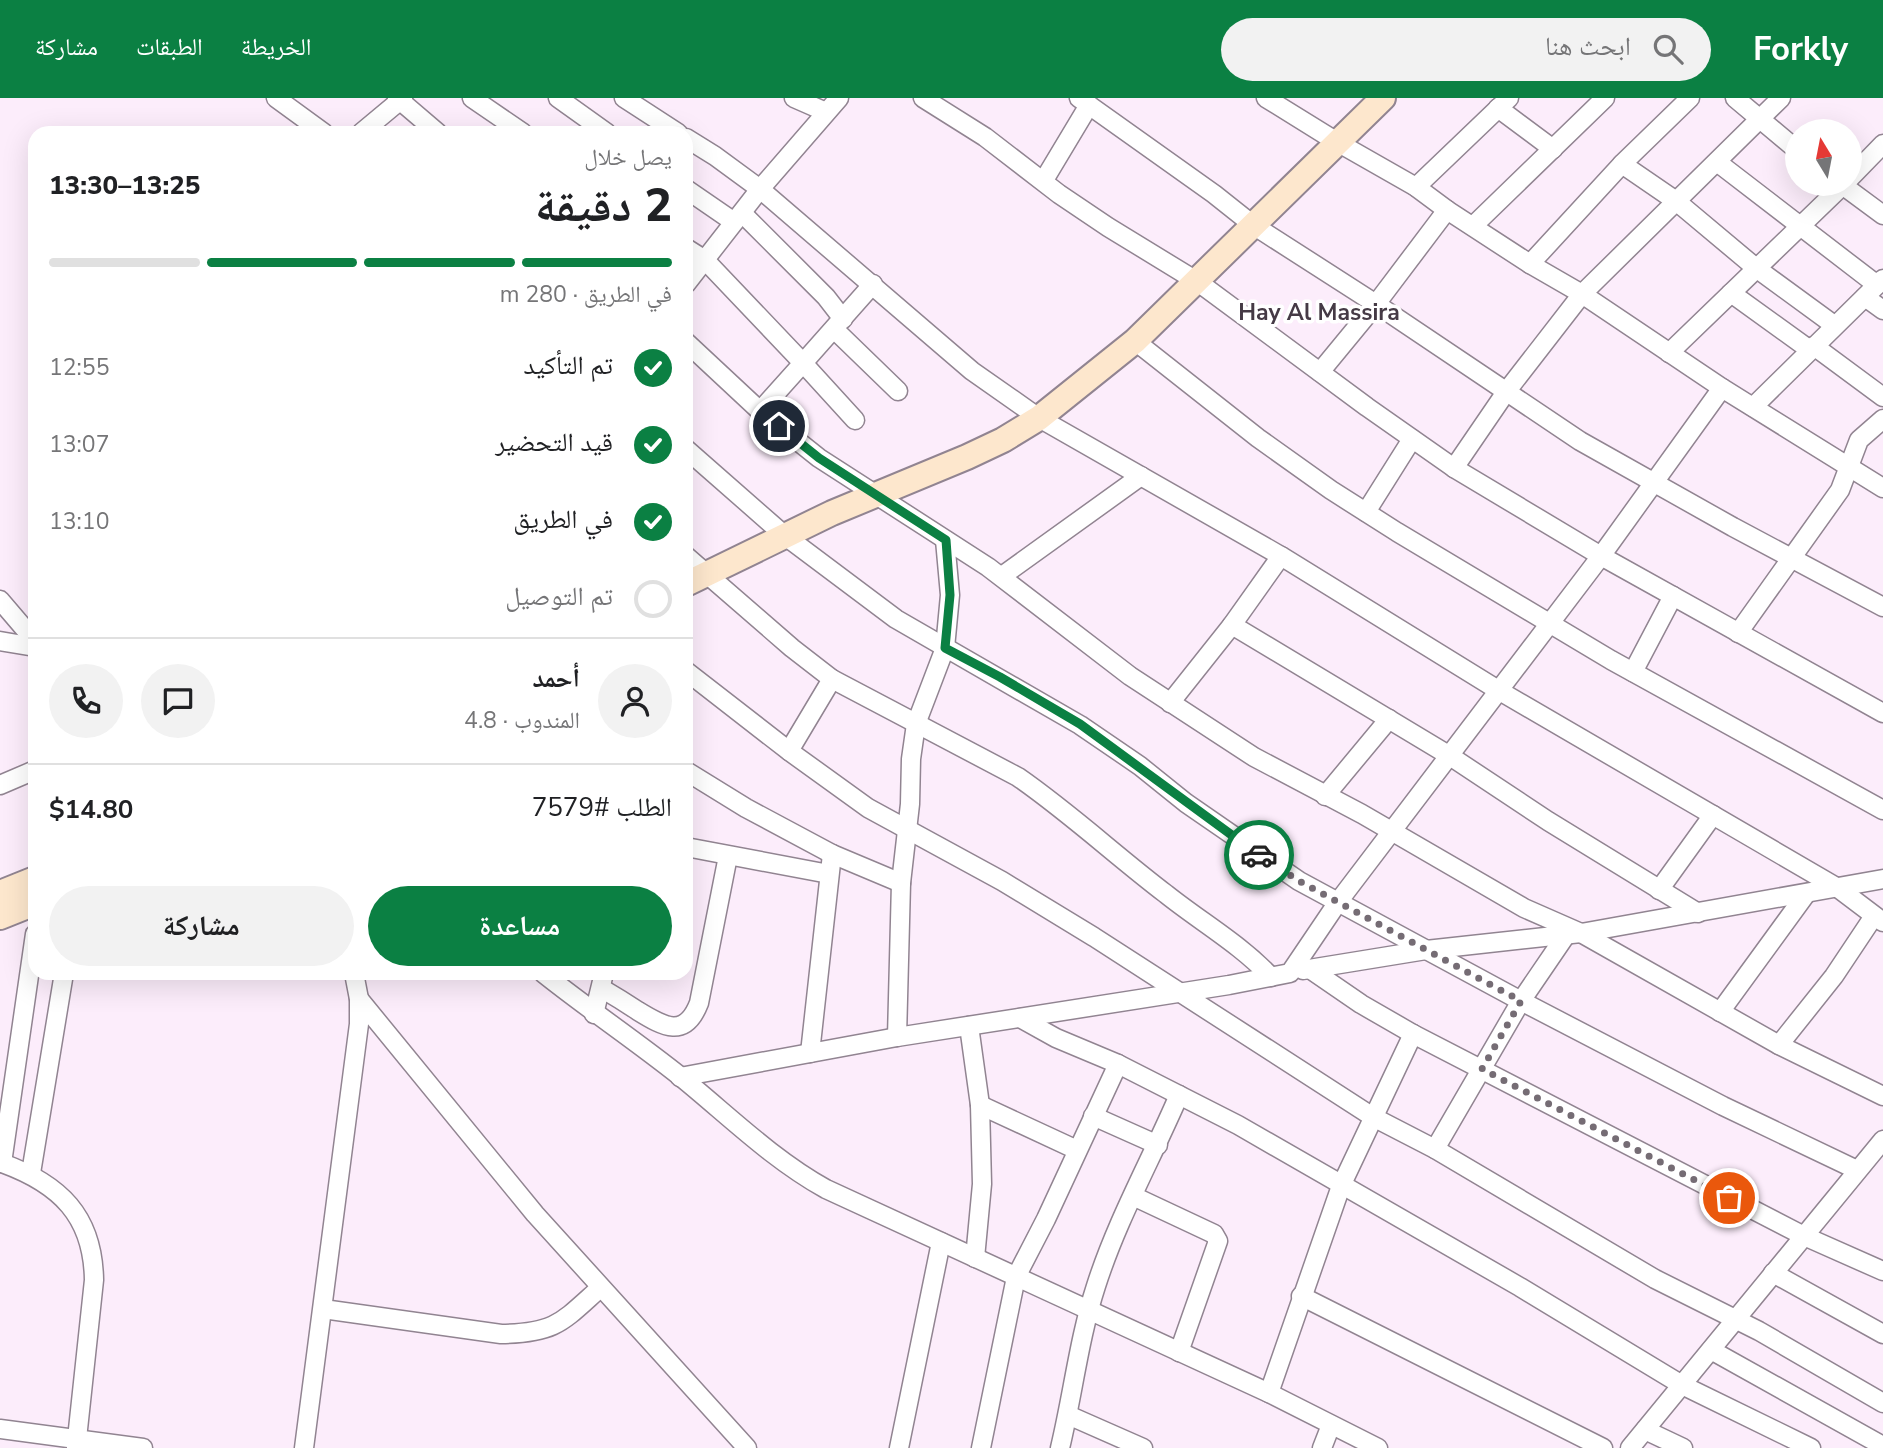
<!DOCTYPE html>
<html lang="ar">
<head>
<meta charset="utf-8">
<style>
  :root { --surface:#fff; --page:#f2f2f2; --text:#202124; --muted:#757577; --line:#e0e0e0; --accent:#0b8043 }
  body { margin:0; font-family:"Nunito Sans","Noto Naskh Arabic",sans-serif; background:var(--page); color:var(--text); direction:rtl; height:100vh; display:flex; flex-direction:column; font-size:26px; white-space:nowrap }
  * { box-sizing:border-box; margin:0 }
  p { font-size:23px; color:var(--muted) }
  .icon { flex:none; width:38px; height:38px; fill:none; stroke:currentColor; stroke-width:2; stroke-linecap:round; stroke-linejoin:round }
  .map { position:relative; flex:1; overflow:hidden; direction:ltr }
  .drawer { position:absolute; left:28px; top:28px; width:665px; height:854px; display:flex; flex-direction:column; background:var(--surface); border-radius:21px; box-shadow:0 7px 28px #0002; direction:rtl }
  .drawer>* { flex:none }
  .needle { width:46px; rotate:350deg }
  .tools { position:absolute; left:1785px; top:21px; display:grid; gap:14px }
  .tools a { display:grid; place-items:center; width:77px; height:77px; border-radius:50%; background:var(--surface); box-shadow:0 7px 28px #0002; font-size:35px }
  .pin { position:absolute; display:grid; place-items:center; width:60px; height:60px; color:#fff; margin:-30px; border:4px solid #fff; border-radius:50%; box-shadow:0 2px 7px #0007 }
  .courier { position:absolute; display:grid; place-items:center; width:70px; height:70px; margin:-35px; border:5px solid #0b8043; border-radius:50%; background:#fff; color:#222; box-shadow:0 2px 9px #0007 }
  .headline em { font-style:normal; font-weight:800 }
  .headline div { display:flex; flex-direction:column-reverse }
  .headline { display:flex; align-items:center; justify-content:space-between; height:119px; padding:0 21px }
  h1 { font-size:46px; font-weight:800; line-height:52px }
  .bar { display:grid; grid-template-columns:repeat(4,1fr); gap:10px 7px; align-content:center; height:84px; padding:0 21px }
  .bar i { height:9px; border-radius:5px; background:var(--line) }
  .bar .selected { background:var(--accent) }
  .bar p { grid-column:span 4 }
  .line { display:flex; align-items:center; gap:18px; padding:0 21px; border-top:2px solid var(--line) }
  .line div { flex:1 }
  .round { display:grid; place-items:center; flex:none; width:74px; height:74px; border-radius:37px; background:var(--page) }
  ol { padding:0 21px; list-style:none }
  li { display:flex; align-items:center; gap:21px; height:77px }
  li p { margin-inline-start:auto }
  li .icon { padding:7px; border-radius:50%; background:var(--accent); color:#fff; stroke-width:4 }
  li:last-child { color:var(--muted) }
  li i { width:38px; height:38px; border:4px solid var(--line); border-radius:50% }
  .button { display:flex; gap:14px; margin-top:auto; padding:14px 21px }
  .button a { flex:1; height:80px; border-radius:42px; background:var(--accent); color:#fff; font-size:28px; font-weight:800; line-height:80px; text-align:center }
  .button a+a { background:var(--page); color:var(--text) }
  header { display:flex; align-items:center; gap:42px; box-sizing:border-box; height:98px; padding:0 35px; background:var(--accent); color:#fff }
  header strong { font-size:33px }
  nav { display:flex; gap:38px; margin-inline-start:auto; font-size:24px }
  .search { width:490px; height:63px; background:var(--page); display:flex; align-items:center; gap:18px; box-sizing:border-box; padding:0 24px; border-radius:38px; color:var(--muted); font-size:26px }
  .map>svg:first-child { display:block }
  .lines { fill:none; stroke-linecap:round; stroke-linejoin:round }
  .street-casing { stroke:#918491; stroke-width:21 }
  .secondary-casing { stroke:#918491; stroke-width:28 }
  .street { stroke:#fff; stroke-width:18 }
  .secondary { stroke:#fde7cd; stroke-width:24 }
  .done { stroke:#756c74; stroke-width:7; stroke-dasharray:0 12.6 }
  .route { stroke:#0b8043; stroke-width:9 }
  .labels { text-anchor:middle; dominant-baseline:central; stroke-width:7; stroke-linejoin:round; paint-order:stroke }
  .neighbourhood-label { font-size:23px; font-weight:bold; fill:#453a45; stroke:#fff }
</style>
</head>
<body>
<header>
<strong>Forkly</strong>
<div class="search"><svg class="icon" aria-label="search" viewBox="0 0 24 24"><circle cx="10" cy="10" r="6"/><path d="M15 15l6 6"/></svg>ابحث هنا</div>
<nav><a>الخريطة</a><a>الطبقات</a><a>مشاركة</a></nav>
</header>
<div class="map">
<svg width="1883" height="1350" viewBox="0 0 1883 1350">
  <rect width="100%" height="100%" fill="#fcedfb"/>
  <g class="lines">
    <g class="street-casing">
      <g id="street">
        <polyline points="276,0 324,35"/>
        <polyline points="397,0 438,35"/>
        <polyline points="472,0 523,35"/>
        <polyline points="558,0 607,35"/>
        <polyline points="624,0 678,35"/>
        <polyline points="794,0 826,14"/>
        <polyline points="923,0 985,39 1059,96 1108,129 1198,184 1367,309 1454,370 1601,458 1883,615"/>
        <polyline points="1079,0 1214,96 1253,127 1376,206 1580,343 1733,429 1883,509"/>
        <polyline points="1266,0 1337,44 1416,89 1447,112 1530,166 1582,196 1722,290 1883,390"/>
        <polyline points="1735,0 1797,52"/>
        <polyline points="1498,10 1553,51"/>
        <polyline points="361,35 403,0"/>
        <polyline points="686,40 715,58 760,91 972,273 1039,320 1281,458 1498,592 1838,790 1883,824"/>
        <polyline points="1717,64 1877,187"/>
        <polyline points="1622,66 1676,103 1756,170 1834,227"/>
        <polyline points="1850,80 1883,46"/>
        <polyline points="1044,82 1089,7"/>
        <polyline points="1841,86 1883,117"/>
        <polyline points="1416,89 1509,0"/>
        <polyline points="686,91 734,124"/>
        <polyline points="742,115 826,199 843,221"/>
        <polyline points="1473,128 1605,0"/>
        <polyline points="686,150 705,162 803,265 760,313"/>
        <polyline points="1530,166 1622,66 1690,0"/>
        <polyline points="686,186 760,91 839,0"/>
        <polyline points="1731,195 1810,252"/>
        <polyline points="1865,199 1883,212"/>
        <polyline points="834,231 898,293"/>
        <polyline points="1135,243 1258,340 1331,392 1397,434 1611,562 1883,712"/>
        <polyline points="686,244 760,313 819,360 988,469 1130,578 1254,659 1362,716 1524,810 1581,835 1779,947 1883,998"/>
        <polyline points="1814,248 1883,299"/>
        <polyline points="1669,255 1844,86"/>
        <polyline points="1320,274 1376,206 1447,112"/>
        <polyline points="1753,309 1883,181"/>
        <polyline points="855,322 803,265 873,186"/>
        <polyline points="686,351 784,437 896,521 1080,627 1140,668 1186,705 1299,783 1521,903 1723,1008 1857,1072"/>
        <polyline points="1454,370 1506,294 1582,196 1781,0"/>
        <polyline points="1366,414 1412,341"/>
        <path d="M686,458L792,550L832,581L1018,679C1070,715 1116,758 1166,796C1201,824 1240,846 1271,879"/>
        <polyline points="1002,478 1141,378"/>
        <polyline points="0,502 35,543"/>
        <polyline points="1232,527 1450,658 1548,723 1698,815"/>
        <polyline points="1738,535 1840,392 1859,342 1883,321"/>
        <polyline points="0,543 35,549"/>
        <polyline points="686,573 789,653 868,710 1002,783 1094,839 1373,1019 1435,1051 1655,1181 1759,1233 1883,1305"/>
        <polyline points="1633,574 1673,498"/>
        <polyline points="1170,605 1232,527 1281,458"/>
        <polyline points="789,653 832,581"/>
        <polyline points="686,673 746,710 832,756 901,785"/>
        <polyline points="0,687 35,672"/>
        <polyline points="1325,698 1389,621"/>
        <polyline points="686,749 829,776"/>
        <polyline points="1659,792 1713,717"/>
        <polyline points="1310,871 1361,906 1413,936 1804,1138 1883,1173"/>
        <polyline points="1303,872 1426,852 1581,835 1883,781"/>
        <path d="M543,875C588,911 636,943 681,979C729,1018 772,1061 826,1091L1269,1295L1378,1350"/>
        <path d="M601,890C613,897 626,905 638,913C664,929 685,941 699,905L728,758"/>
        <polyline points="359,901 535,1116 747,1350"/>
        <polyline points="1720,914 1806,796"/>
        <polyline points="594,916 604,875"/>
        <polyline points="1020,920 1056,940 1118,966 1238,1027 1520,1189 1682,1287 1811,1350"/>
        <polyline points="969,928 980,1007 982,1086 975,1160"/>
        <polyline points="897,939 901,785 910,706 911,661 916,626 945,550 950,497 945,442"/>
        <polyline points="1779,947 1834,878 1874,818"/>
        <polyline points="810,955 832,756"/>
        <polyline points="680,979 897,939 1229,887 1290,875 1338,804 1601,458 1722,290"/>
        <polyline points="980,1007 1077,1052"/>
        <polyline points="1093,1018 1158,1047"/>
        <polyline points="1435,1051 1521,903 1566,837"/>
        <polyline points="0,1065 2,1065 35,836"/>
        <path d="M2,1065C60,1086 93,1118 94,1182L76,1350"/>
        <polyline points="31,1075 64,875"/>
        <polyline points="1133,1098 1214,1136 1218,1143 1179,1254"/>
        <polyline points="1773,1175 1883,1236"/>
        <polyline points="1301,1198 1603,1350"/>
        <path d="M323,1211L501,1236C556,1235 562,1224 600,1190"/>
        <polyline points="1711,1252 1883,1348"/>
        <polyline points="1269,1295 1341,1088 1413,936"/>
        <polyline points="1068,1317 1143,1350"/>
        <polyline points="0,1331 143,1350"/>
        <polyline points="1645,1332 1683,1350"/>
        <polyline points="304,1350 359,926 359,901 354,875"/>
        <polyline points="899,1350 941,1144"/>
        <polyline points="981,1350 1016,1179 1046,1121 1118,966"/>
        <path d="M1060,1350C1073,1296 1079,1240 1096,1188C1117,1122 1152,1060 1179,997"/>
        <polyline points="1322,1350 1331,1327"/>
        <polyline points="1630,1350 1883,1042"/>
      </g>
    </g>
    <g class="secondary-casing">
      <g id="secondary">
        <polyline points="686,486 832,415 967,359 1003,342 1039,320 1135,243 1383,0"/>
        <polyline points="0,795 35,781"/>
        <polyline points="0,819 35,805"/>
      </g>
    </g>
    <use href="#street" class="street"/>
    <use href="#secondary" class="secondary"/>
  </g>
  <g class="lines">
    <polyline class="done" points="1259,757 1299,783 1521,903 1482,971 1729,1100"/>
    <polyline class="route" points="779,328 819,360 946,442 950,497 945,550 1000,579 1080,626 1259,757"/>
  </g>
  <g class="labels">
    <g class="neighbourhood-label">
      <text x="1319" y="214">Hay Al Massira</text>
    </g>
  </g>
</svg>
<div class="tools">
<a><svg class="needle" viewBox="-14 -14 28 28"><path d="M0-13l5 13h-10z" fill="#e53935"/><path d="M0 13l5-13h-10z" fill="#757577"/></svg></a>
</div>
<div class="pin" style="left:1729px;top:1100px;background:#ea580c"><svg class="icon" aria-label="bag" viewBox="0 0 24 24"><path d="M5 8h14l-1 12H6zM9 8a3 3 0 0 1 6 0"/></svg></div>
<div class="pin" style="left:779px;top:328px;background:#1f2937"><svg class="icon" aria-label="home" viewBox="0 0 24 24"><path d="M3 11l9-7 9 7M6 9v11h12V9"/></svg></div>
<div class="courier" style="left:1259px;top:757px"><svg class="icon" aria-label="car" viewBox="0 0 24 24"><path d="M5 17H2v-5l4-1 3-4h7l3 4 3 1v5h-3M9 17h6M6 11h13"/><circle cx="7" cy="17" r="2"/><circle cx="17" cy="17" r="2"/></svg></div>
<section class="drawer">
<div class="headline"><div><h1>2 دقيقة</h1><p>يصل خلال</p></div><em>13:25–13:30</em></div>
<div class="bar"><i class="selected"></i><i class="selected"></i><i class="selected"></i><i></i><p>في الطريق · 280 m</p></div>
<ol>
<li><svg class="icon" aria-label="check" viewBox="0 0 24 24"><path d="M5 12l5 5 9-10"/></svg>تم التأكيد<p>12:55</p></li>
<li><svg class="icon" aria-label="check" viewBox="0 0 24 24"><path d="M5 12l5 5 9-10"/></svg>قيد التحضير<p>13:07</p></li>
<li><svg class="icon" aria-label="check" viewBox="0 0 24 24"><path d="M5 12l5 5 9-10"/></svg>في الطريق<p>13:10</p></li>
<li><i></i>تم التوصيل</li>
</ol>
<div class="line" style="height:126px"><a class="round"><svg class="icon" aria-label="person" viewBox="0 0 24 24"><circle cx="12" cy="8" r="4"/><path d="M4 21q1-7 8-7t8 7"/></svg></a><div><b>أحمد</b><p>المندوب · 4.8</p></div><a class="round"><svg class="icon" aria-label="chat" viewBox="0 0 24 24"><path d="M4 5h16v11H9l-5 4z"/></svg></a><a class="round"><svg class="icon" aria-label="phone" viewBox="0 0 24 24"><path d="M5 4h4l2 5-3 2q2 4 5 5l2-3 5 2v4C11 20 4 13 5 4z"/></svg></a></div>
<div class="line" style="height:91px"><div>الطلب #7579</div><b>$14.80</b></div>
<div class="button"><a>مساعدة</a><a>مشاركة</a></div>
</section>
</div>
</body>
</html>
